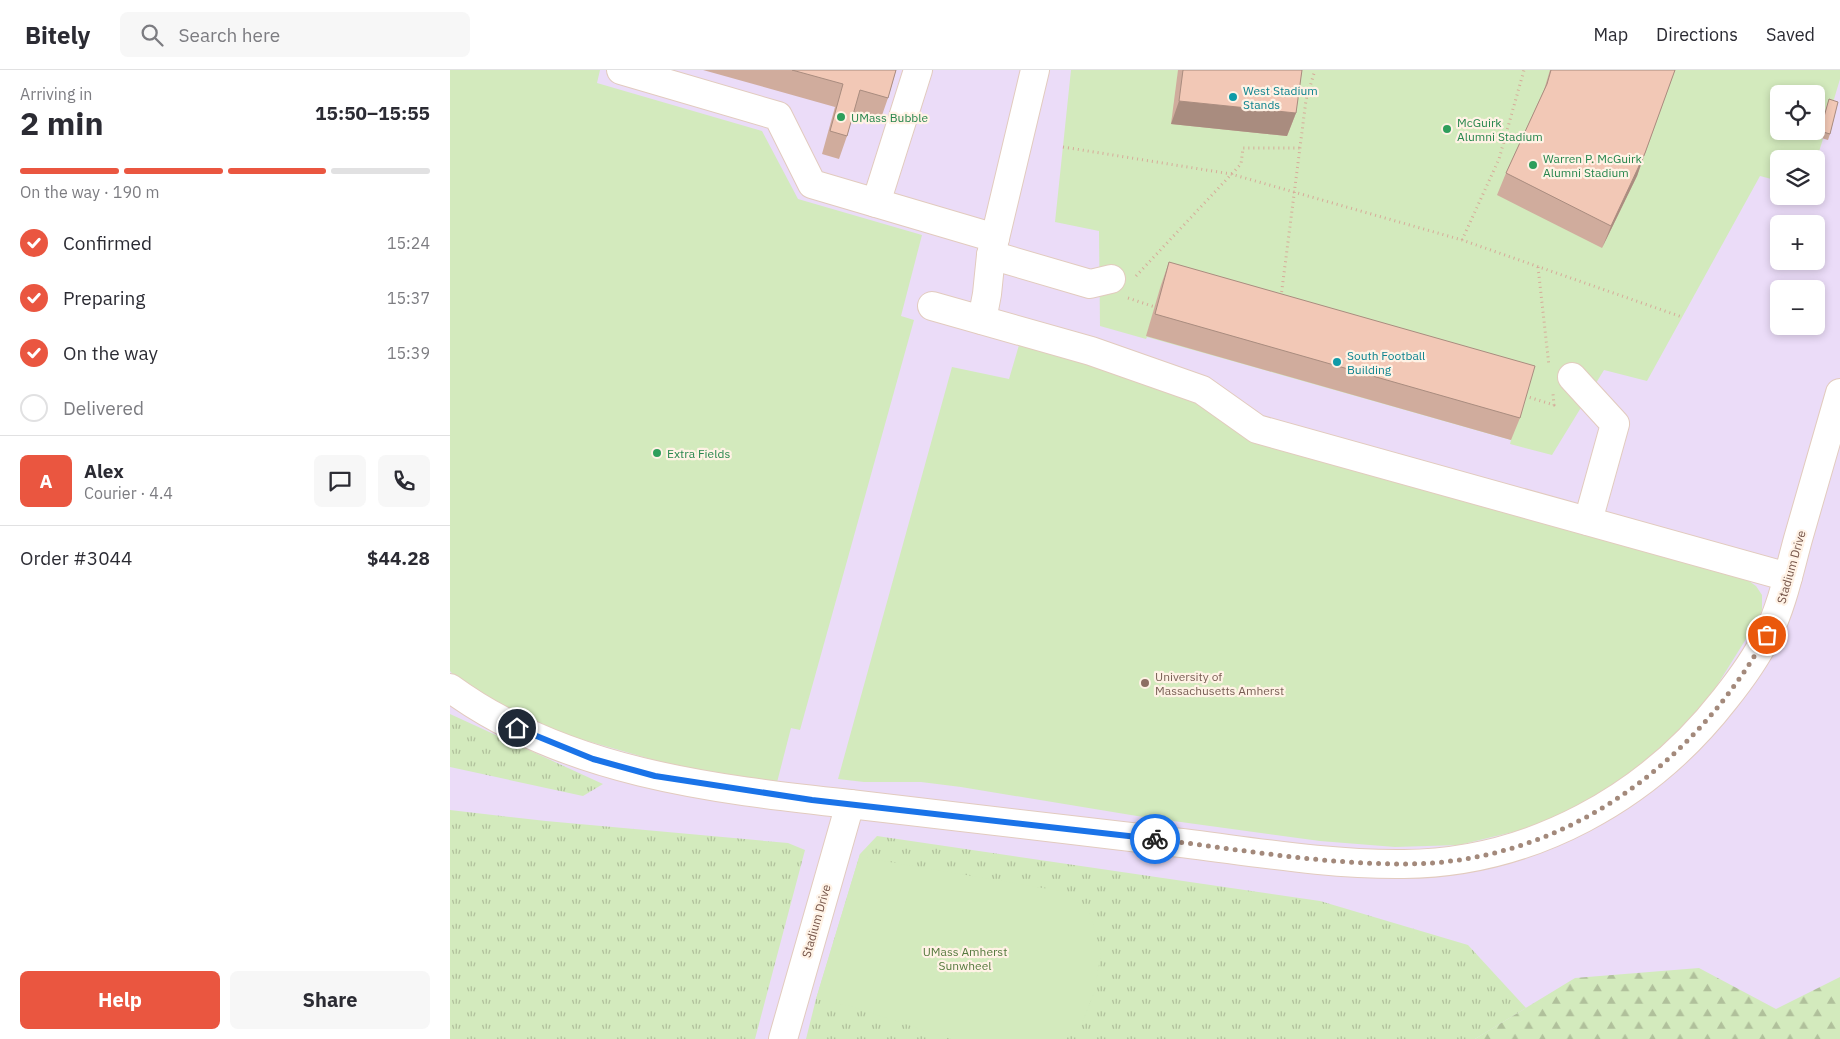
<!DOCTYPE html>
<html lang="en">
<head>
<meta charset="utf-8">
<style>
  :root { --surface:#fff; --page:#f7f7f7; --text:#2b2b33; --muted:#7c7c81; --line:#e1e1e2; --accent:#ea5640 }
  body { margin:0; font-family:"IBM Plex Sans",sans-serif; background:var(--page); color:var(--text); height:100vh; display:flex; flex-direction:column; font-size:19px; white-space:nowrap }
  * { box-sizing:border-box; margin:0 }
  p { font-size:16px; color:var(--muted) }
  .icon { flex:none; width:28px; height:28px; fill:none; stroke:currentColor; stroke-width:2; stroke-linecap:round; stroke-linejoin:round }
  .map { position:relative; flex:1; overflow:hidden }
  .side { display:flex; flex-direction:column; background:var(--surface); width:450px }
  .side>* { flex:none }
  .buttons { position:absolute; left:1320px; top:15px; display:grid; gap:10px }
  .buttons a { display:grid; place-items:center; width:55px; height:55px; border-radius:8px; background:var(--surface); box-shadow:0 2px 8px #0003; font-size:25px }
  .pin { position:absolute; display:grid; place-items:center; width:42px; height:42px; color:#fff; margin:-21px; border:2px solid #fff; border-radius:50%; box-shadow:0 1px 5px #0007 }
  .courier { position:absolute; display:grid; place-items:center; width:50px; height:50px; margin:-25px; border:4px solid #1a73e8; border-radius:50%; background:#fff; color:#222; box-shadow:0 1px 6px #0007 }
  .headline em { font-style:normal; font-weight:700 }
  .headline div { display:flex; flex-direction:column-reverse }
  .headline { display:flex; align-items:center; justify-content:space-between; height:85px; padding:0 20px }
  h1 { font-size:32px; font-weight:700; line-height:38px }
  .bar { display:grid; grid-template-columns:repeat(4,1fr); gap:8px 5px; align-content:center; height:60px; padding:0 20px }
  .bar i { height:6px; border-radius:4px; background:var(--line) }
  .bar .active { background:var(--accent) }
  .bar p { grid-column:span 4 }
  .line { display:flex; align-items:center; gap:12px; padding:0 20px; border-top:1px solid var(--line) }
  .line div { flex:1 }
  .round { display:grid; place-items:center; flex:none; width:52px; height:52px; border-radius:8px; background:var(--page) }
  ol { padding:0 20px; list-style:none }
  li { display:flex; align-items:center; gap:15px; height:55px }
  li p { margin-inline-start:auto }
  li .icon { padding:5px; border-radius:50%; background:var(--accent); color:#fff; stroke-width:4 }
  li:last-child { color:var(--muted) }
  li i { width:28px; height:28px; border:2px solid var(--line); border-radius:50% }
  .action { display:flex; gap:10px; margin-top:auto; padding:10px 20px }
  .action a { flex:1; height:58px; border-radius:8px; background:var(--accent); color:#fff; font-size:20px; font-weight:700; line-height:58px; text-align:center }
  .action a+a { background:var(--page); color:var(--text) }
  header { display:flex; align-items:center; gap:30px; box-sizing:border-box; height:70px; padding:0 25px; background:var(--surface); border-bottom:1px solid var(--line) }
  header strong { font-size:24px }
  nav { display:flex; gap:28px; margin-inline-start:auto; font-size:18px }
  .search { width:350px; height:45px; background:var(--page); display:flex; align-items:center; gap:12px; box-sizing:border-box; padding:0 18px; border-radius:8px; color:var(--muted); font-size:19px }
  main { display:flex; flex:1; min-height:0 }
  .map>svg:first-child { display:block }
  .education { fill:#ebdcf8; fill-rule:evenodd }
  .grass { fill:url(#grass-tufts) }
  .forest { fill:url(#forest-firs) }
  .park { fill:#d3eabd; fill-rule:evenodd }
  .lines { fill:none; stroke-linecap:round; stroke-linejoin:round }
  .minor-casing { stroke:#e2cbbe; stroke-width:30 }
  .path { stroke:#d6ab99; stroke-width:3; stroke-dasharray:1 4; stroke-linecap:butt }
  .minor { stroke:#fff; stroke-width:28 }
  .wall { fill:#d0ac9d }
  .shaded-wall { fill:#a98c7f }
  .building { fill:#f2c8b6; stroke:#a98c7f }
  .done { stroke:#a3897b; stroke-width:5; stroke-dasharray:0 9 }
  .route { stroke:#1a73e8; stroke-width:6 }
  .culture-dot { fill:#0f9aa8; stroke:#fff2e5; stroke-width:2 }
  .leisure-dot { fill:#2e9e5b; stroke:#fff2e5; stroke-width:2 }
  .education-dot { fill:#8d6e63; stroke:#fff2e5; stroke-width:2 }
  .labels { text-anchor:middle; dominant-baseline:central; stroke-width:4.5; stroke-linejoin:round; paint-order:stroke }
  .culture-label { font-size:12px; fill:#0d838f; stroke:#fff2e5; text-anchor:start }
  .leisure-label { font-size:12px; fill:#27864d; stroke:#fff2e5; text-anchor:start }
  .street-label { font-size:12px; fill:#735246; stroke:#fff2e5 }
  .education-label { font-size:12px; fill:#785e54; stroke:#fff2e5; text-anchor:start }
  .park-label { font-size:12px; fill:#55793e; stroke:#fff2e5 }
</style>
</head>
<body>
<header>
<strong>Bitely</strong>
<div class="search"><svg class="icon" aria-label="search" viewBox="0 0 24 24"><circle cx="10" cy="10" r="6"/><path d="M15 15l6 6"/></svg>Search here</div>
<nav><a>Map</a><a>Directions</a><a>Saved</a></nav>
</header>
<main>
<section class="side">
<div class="headline"><div><h1>2 min</h1><p>Arriving in</p></div><em>15:50–15:55</em></div>
<div class="bar"><i class="active"></i><i class="active"></i><i class="active"></i><i></i><p>On the way · 190 m</p></div>
<ol>
<li><svg class="icon" aria-label="check" viewBox="0 0 24 24"><path d="M5 12l5 5 9-10"/></svg>Confirmed<p>15:24</p></li>
<li><svg class="icon" aria-label="check" viewBox="0 0 24 24"><path d="M5 12l5 5 9-10"/></svg>Preparing<p>15:37</p></li>
<li><svg class="icon" aria-label="check" viewBox="0 0 24 24"><path d="M5 12l5 5 9-10"/></svg>On the way<p>15:39</p></li>
<li><i></i>Delivered</li>
</ol>
<div class="line" style="height:90px"><b class="round" style="background:var(--accent);color:#fff">A</b><div><b>Alex</b><p>Courier · 4.4</p></div><a class="round"><svg class="icon" aria-label="chat" viewBox="0 0 24 24"><path d="M4 5h16v11H9l-5 4z"/></svg></a><a class="round"><svg class="icon" aria-label="phone" viewBox="0 0 24 24"><path d="M5 4h4l2 5-3 2q2 4 5 5l2-3 5 2v4C11 20 4 13 5 4z"/></svg></a></div>
<div class="line" style="height:65px"><div>Order #3044</div><b>$44.28</b></div>
<div class="action"><a>Help</a><a>Share</a></div>
</section>
<div class="map">
<svg width="1390" height="969" viewBox="0 0 1390 969">
  <defs>
    <pattern id="grass-tufts" width="24" height="20" patternUnits="userSpaceOnUse" patternTransform="scale(1.25)"><rect width="24" height="20" fill="#d3eabd"/><path d="M3 7l-1-3M5 7V3M7 7l1-3M15 17l-1-3M17 17v-4M19 17l1-3" fill="none" stroke="#b0c09b"/></pattern>
    <pattern id="forest-firs" width="22" height="20" patternUnits="userSpaceOnUse" patternTransform="scale(1.25)"><rect width="22" height="20" fill="#d3eabd"/><path d="M5 1l3.5 6h-7zM16 11l3.5 6h-7z" fill="#b0c09b"/></pattern>
  </defs>
  <rect width="100%" height="100%" fill="#fceede"/>
  <path class="education" d="M0,0H1390V969H0ZM1329,24H1366V61H1329ZM1329,89H1366V126H1329ZM1329,154H1366V191H1329ZM1329,219H1366V256H1329Z"/>
  <g class="grass">
    <polygon points="0,644 153,714 133,726 0,697"/>
    <polygon points="0,740 96,751 338,773 355,780 305,969 0,969"/>
    <polygon points="427,766 870,831 1018,875 1076,938 1025,969 356,969 366,929 410,784"/>
  </g>
  <polygon class="forest" points="1249,898 1326,939 1390,907 1390,969 1025,969 1125,908"/>
  <g class="park">
    <polygon points="0,0 150,0 147,13 312,61 348,129 472,165 451,246 464,250 350,660 341,658 324,724 35,642 0,601"/>
    <path d="M621,0H1390V9L1382,36L1377,35L1368,66L1373,69L1366,91V89H1329V111L1310,106L1197,311L1154,300L1102,385L1060,374L1061,370L697,267L696,269L650,256L649,161L605,152ZM1329,24H1366V61H1329Z"/>
    <polygon points="569,275 685,304 1185,479 1296,509 1306,516 1312,525 1312,540 1306,553 1256,633 1198,692 1167,714 1116,743 1067,761 1009,775 945,777 870,771 687,746 511,717 471,712 414,712 388,709 502,297 559,309"/>
    <polygon points="410,784 422,789 611,821 639,840 651,883 644,923 630,958 615,969 501,969 400,936 366,929"/>
  </g>
  <g class="lines">
    <g class="minor-casing">
      <g id="minor">
        <polyline points="171,0 328,46 362,114 545,168"/>
        <polyline points="426,133 468,0"/>
        <polyline points="541,185 640,214 661,209"/>
        <polyline points="482,236 641,281 752,320 807,359 1338,507"/>
        <polyline points="532,250 537,224 541,185 585,0"/>
        <polyline points="1122,307 1165,354 1138,451"/>
        <path d="M0,618C115,702 262,719 400,734"/>
        <path d="M333,969L400,734C505,746 610,758 715,771C794,780 874,795 954,794C1081,793 1198,728 1275,629C1291,609 1306,588 1317,566C1332,536 1339,502 1348,469C1362,421 1376,372 1390,323"/>
      </g>
    </g>
    <g class="path">
      <polyline points="613,77 781,104 1012,170 1232,247"/>
      <polyline points="1012,170 1049,89 1074,0"/>
      <polyline points="1088,197 1099,296"/>
      <polyline points="686,206 791,94 793,78 851,78"/>
      <polyline points="831,227 856,30 865,0"/>
      <polyline points="678,228 705,237"/>
      <polyline points="1075,326 1104,335 1103,324"/>
    </g>
    <use href="#minor" class="minor"/>
  </g>
  <g class="wall">
    <polygon points="253,0 446,0 438,28 430,51 403,44 397,66 389,89 372,84 385,37"/>
    <polygon points="728,0 852,0 846,43 837,66 721,54"/>
    <polygon points="1100,0 1225,0 1187,106 1152,178 1047,125 1056,103 1094,20"/>
    <polygon points="1379,29 1380,64 1378,70 1368,67"/>
    <polygon points="719,192 1070,348 1061,370 696,266 711,215"/>
  </g>
  <g class="shaded-wall">
    <polygon points="729,31 846,43 837,66 721,54"/>
    <polygon points="1195,83 1187,106 1152,178 1161,156"/>
  </g>
  <g class="building">
    <polygon points="342,0 446,0 438,28 410,20 397,66 380,61 393,14"/>
    <polygon points="733,0 852,0 846,43 729,31"/>
    <polygon points="1101,0 1225,0 1195,83 1161,156 1056,103 1097,14"/>
    <polygon points="1379,29 1388,32 1380,64 1370,61"/>
    <polygon points="719,192 1085,296 1070,348 705,244"/>
  </g>
  <g class="lines">
    <path class="done" d="M705,769C787,779 870,794 954,794C1110,794 1242,698 1317,565"/>
    <polyline class="route" points="67,658 143,689 205,706 362,730 705,769"/>
  </g>
  <g class="culture-dot">
    <circle cx="783" cy="27" r="5"/>
    <circle cx="887" cy="292" r="5"/>
  </g>
  <g class="leisure-dot">
    <circle cx="391" cy="47" r="5"/>
    <circle cx="997" cy="59" r="5"/>
    <circle cx="1083" cy="95" r="5"/>
    <circle cx="207" cy="383" r="5"/>
  </g>
  <circle class="education-dot" cx="695" cy="613" r="5"/>
  <g class="labels">
    <g class="culture-label">
      <text x="793" y="20">West Stadium<tspan x="793" dy="14">Stands</tspan></text>
      <text x="897" y="285">South Football<tspan x="897" dy="14">Building</tspan></text>
    </g>
    <g class="leisure-label">
      <text x="401" y="47">UMass Bubble</text>
      <text x="1007" y="52">McGuirk<tspan x="1007" dy="14">Alumni Stadium</tspan></text>
      <text x="1093" y="88">Warren P. McGuirk<tspan x="1093" dy="14">Alumni Stadium</tspan></text>
      <text x="217" y="383">Extra Fields</text>
    </g>
    <g class="street-label">
      <text transform="translate(1341 497) rotate(-74)">Stadium Drive</text>
      <text transform="translate(366 851) rotate(-74)">Stadium Drive</text>
    </g>
    <g class="education-label">
      <text x="705" y="606">University of<tspan x="705" dy="14">Massachusetts Amherst</tspan></text>
    </g>
    <g class="park-label">
      <text x="515" y="881">UMass Amherst<tspan x="515" dy="14">Sunwheel</tspan></text>
    </g>
  </g>
</svg>
<div class="buttons">
<a><svg class="icon" aria-label="locate" viewBox="0 0 24 24"><circle cx="12" cy="12" r="6"/><path d="M12 2v4M12 18v4M2 12h4M18 12h4"/></svg></a>
<a><svg class="icon" aria-label="layers" viewBox="0 0 24 24"><path d="M12 4l9 5-9 5-9-5zM3 14l9 5 9-5"/></svg></a>
<a>+</a>
<a>−</a>
</div>
<div class="pin" style="left:1317px;top:565px;background:#ea580c"><svg class="icon" aria-label="bag" viewBox="0 0 24 24"><path d="M5 8h14l-1 12H6zM9 8a3 3 0 0 1 6 0"/></svg></div>
<div class="pin" style="left:67px;top:658px;background:#1f2937"><svg class="icon" aria-label="home" viewBox="0 0 24 24"><path d="M3 11l9-7 9 7M6 9v11h12V9"/></svg></div>
<div class="courier" style="left:705px;top:769px"><svg class="icon" aria-label="bike" viewBox="0 0 24 24"><circle cx="6" cy="16" r="4"/><circle cx="18" cy="16" r="4"/><path d="M6 16l4-8h5l3 8M10 8l3 8H6M13 5h3"/></svg></div>
</div>
</main>
</body>
</html>
